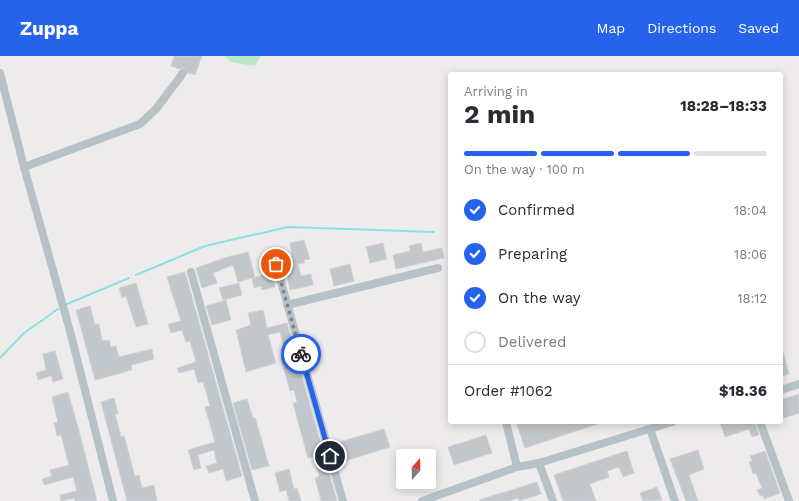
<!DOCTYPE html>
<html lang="en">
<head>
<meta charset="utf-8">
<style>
  :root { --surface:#fff; --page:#f2f2f3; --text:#2b2b33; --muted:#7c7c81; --line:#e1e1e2; --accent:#2563eb }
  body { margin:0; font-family:"Work Sans",sans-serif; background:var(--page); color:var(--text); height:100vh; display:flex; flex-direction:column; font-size:15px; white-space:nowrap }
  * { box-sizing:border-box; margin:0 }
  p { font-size:13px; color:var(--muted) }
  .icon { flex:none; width:22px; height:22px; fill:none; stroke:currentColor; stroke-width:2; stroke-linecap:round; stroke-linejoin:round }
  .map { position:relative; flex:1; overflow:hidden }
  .panel { position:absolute; left:448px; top:16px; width:335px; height:352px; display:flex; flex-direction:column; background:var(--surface); border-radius:4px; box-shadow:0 2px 10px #0003 }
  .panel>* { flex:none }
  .needle { width:26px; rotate:20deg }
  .fabs { position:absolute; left:396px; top:393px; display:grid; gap:8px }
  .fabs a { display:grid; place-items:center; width:40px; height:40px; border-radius:4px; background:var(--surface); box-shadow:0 2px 10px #0003; font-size:20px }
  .pin { position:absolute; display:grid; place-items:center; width:34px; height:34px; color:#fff; margin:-17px; border:2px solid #fff; border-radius:50%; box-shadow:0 1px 4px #0007 }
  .courier { position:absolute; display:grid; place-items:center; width:40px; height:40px; margin:-20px; border:3px solid #2563eb; border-radius:50%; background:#fff; color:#222; box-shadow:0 1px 5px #0007 }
  .overview em { font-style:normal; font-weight:700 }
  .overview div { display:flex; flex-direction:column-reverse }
  .overview { display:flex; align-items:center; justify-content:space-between; height:68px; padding:0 16px }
  h1 { font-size:26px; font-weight:700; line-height:30px }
  .bar { display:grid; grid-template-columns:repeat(4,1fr); gap:6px 4px; align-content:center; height:48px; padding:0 16px }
  .bar i { height:5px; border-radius:3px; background:var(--line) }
  .bar .active { background:var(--accent) }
  .bar p { grid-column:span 4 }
  .line { display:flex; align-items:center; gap:10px; padding:0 16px; border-top:1px solid var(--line) }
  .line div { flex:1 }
  ol { padding:0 16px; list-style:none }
  li { display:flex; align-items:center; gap:12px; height:44px }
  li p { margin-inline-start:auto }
  li .icon { padding:4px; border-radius:50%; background:var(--accent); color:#fff; stroke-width:4 }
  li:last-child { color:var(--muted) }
  li i { width:22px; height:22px; border:2px solid var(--line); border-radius:50% }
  header { display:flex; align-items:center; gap:24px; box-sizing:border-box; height:56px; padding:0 20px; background:var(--accent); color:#fff }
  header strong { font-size:19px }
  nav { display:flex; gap:22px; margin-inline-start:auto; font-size:14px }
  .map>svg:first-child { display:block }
  .green { fill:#bce9c5 }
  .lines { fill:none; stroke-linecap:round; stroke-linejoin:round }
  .stream { stroke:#8ce0e3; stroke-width:2 }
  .building { fill:#c2c7cb; stroke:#d0d3d6 }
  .minor { stroke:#b7c2c7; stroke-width:8 }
  .done { stroke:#80878b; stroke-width:4; stroke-dasharray:0 7.2 }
  .route { stroke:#2563eb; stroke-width:5 }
</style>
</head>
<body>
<header>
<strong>Zuppa</strong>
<nav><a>Map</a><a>Directions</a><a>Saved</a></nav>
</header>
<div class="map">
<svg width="799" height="445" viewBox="0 0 799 445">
  <rect width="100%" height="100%" fill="#eeebec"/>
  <polygon class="green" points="225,0 261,0 255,10 230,6"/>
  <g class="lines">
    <g class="stream">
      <polyline points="136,219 205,190 288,171 434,176"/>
      <polyline points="67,248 129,222"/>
      <polyline points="0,302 24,277 58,253"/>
    </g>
  </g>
  <g class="building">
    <polygon points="174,0 202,0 195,19 188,17 184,12 179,13 171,10"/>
    <polygon points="304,184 310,203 304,204 305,207 298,208 301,220 311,218 313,229 290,234 283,202 292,200 290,187"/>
    <polygon points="383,187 387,203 370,207 366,191"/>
    <polygon points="421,187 423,196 442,192 444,202 396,213 393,199 410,195 409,190"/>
    <polygon points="248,196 255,221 238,226 233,209 213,217 217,227 202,232 196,212 227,201"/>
    <polygon points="350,208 354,225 334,230 330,213"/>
    <polygon points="185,216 242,420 226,425 223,413 209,417 206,410 217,407 214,394 198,399 201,412 194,414 188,394 215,386 205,351 210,350 203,326 198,327 194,313 179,317 177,312 196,306 190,285 186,286 182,274 171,277 168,268 181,265 167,221"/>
    <polygon points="272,217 275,231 262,234 261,230 254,232 252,222"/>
    <polygon points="136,227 148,268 136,271 126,240 122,242 119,232"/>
    <polygon points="239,227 242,239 223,244 219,232"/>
    <polygon points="226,244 231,264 212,269 206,250"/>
    <polygon points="90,250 95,269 99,268 102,285 109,284 111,291 116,290 119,301 152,293 154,303 131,309 132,314 95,324 76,254"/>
    <polygon points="263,254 267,272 287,267 337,445 321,445 315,422 319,420 314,401 308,402 293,347 297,346 294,334 290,335 281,302 286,300 280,276 268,279 276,307 246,316 236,274 251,269 248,257"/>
    <polygon points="55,295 63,323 53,326 51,320 38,324 36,317 46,314 43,298"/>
    <polygon points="783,296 789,318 781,321 781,297"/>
    <polygon points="68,336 79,375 97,445 75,445 75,442 61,445 60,439 77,435 73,421 44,429 42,423 52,420 50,414 69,409 61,379 57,380 54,367 58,366 52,341"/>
    <polygon points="799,338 799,357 781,363 781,344"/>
    <polygon points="114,342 118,358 115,358 121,381 124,380 135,420 139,419 142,432 154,429 157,445 127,445 101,346"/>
    <polygon points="247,343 253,362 255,361 269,410 252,414 233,347"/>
    <polygon points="516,366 600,366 600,367 525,392"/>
    <polygon points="720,366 755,366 759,379 752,381 749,373 725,381"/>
    <polygon points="384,373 390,391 345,405 339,386"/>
    <polygon points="486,379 492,397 454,409 448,391"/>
    <polygon points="698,394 704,413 689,419 698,445 686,445 670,403"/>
    <polygon points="627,395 634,417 623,421 619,411 607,415 609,421 590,428 596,445 563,445 554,419"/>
    <polygon points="765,395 780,437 764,443 763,439 760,440 757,434 762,432 756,417 753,418 749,406 752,405 750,400"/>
    <polygon points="289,413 294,433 297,432 301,445 289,445 286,434 280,436 275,417"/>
    <polygon points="537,426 541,438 519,445 518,442 508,445 480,445 479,444"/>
    <polygon points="657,431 662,444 643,445 640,437"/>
  </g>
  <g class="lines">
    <g class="minor">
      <polyline points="0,17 24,111 70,275 113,445"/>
      <polyline points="24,111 140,68 156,53 183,17"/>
      <polyline points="276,208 343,445"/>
      <polyline points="191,216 255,445"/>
      <polyline points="287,249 438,212"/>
      <polyline points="781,334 799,328"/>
      <polyline points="506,366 517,411"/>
      <polyline points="760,366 789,445"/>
      <polyline points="650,373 675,445"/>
      <polyline points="539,407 553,445"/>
      <polyline points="422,445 517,411 539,407 672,366"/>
    </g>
  </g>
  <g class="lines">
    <polyline class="done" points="276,208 301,298"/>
    <polyline class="route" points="301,298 330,400"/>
  </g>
</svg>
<div class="fabs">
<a><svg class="needle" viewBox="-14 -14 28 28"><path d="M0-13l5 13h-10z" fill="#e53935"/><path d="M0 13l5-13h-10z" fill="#7c7c81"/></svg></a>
</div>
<div class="pin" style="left:276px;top:208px;background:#ea580c"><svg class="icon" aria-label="bag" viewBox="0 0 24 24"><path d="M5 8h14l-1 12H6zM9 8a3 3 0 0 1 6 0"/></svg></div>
<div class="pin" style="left:330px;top:400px;background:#1f2937"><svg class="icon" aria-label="home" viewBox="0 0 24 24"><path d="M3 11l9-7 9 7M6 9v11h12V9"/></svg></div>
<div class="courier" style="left:301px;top:298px"><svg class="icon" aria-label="bike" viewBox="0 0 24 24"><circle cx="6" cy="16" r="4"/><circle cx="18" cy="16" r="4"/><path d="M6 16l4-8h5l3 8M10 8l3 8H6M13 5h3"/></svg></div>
<section class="panel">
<div class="overview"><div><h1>2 min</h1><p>Arriving in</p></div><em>18:28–18:33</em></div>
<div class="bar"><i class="active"></i><i class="active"></i><i class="active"></i><i></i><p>On the way · 100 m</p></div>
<ol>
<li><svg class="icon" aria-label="check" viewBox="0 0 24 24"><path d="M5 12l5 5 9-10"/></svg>Confirmed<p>18:04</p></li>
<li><svg class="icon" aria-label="check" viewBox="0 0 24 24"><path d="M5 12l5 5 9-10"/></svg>Preparing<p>18:06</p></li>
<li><svg class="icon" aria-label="check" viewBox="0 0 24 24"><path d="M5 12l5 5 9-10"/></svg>On the way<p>18:12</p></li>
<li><i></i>Delivered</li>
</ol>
<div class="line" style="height:52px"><div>Order #1062</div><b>$18.36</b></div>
</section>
</div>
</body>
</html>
